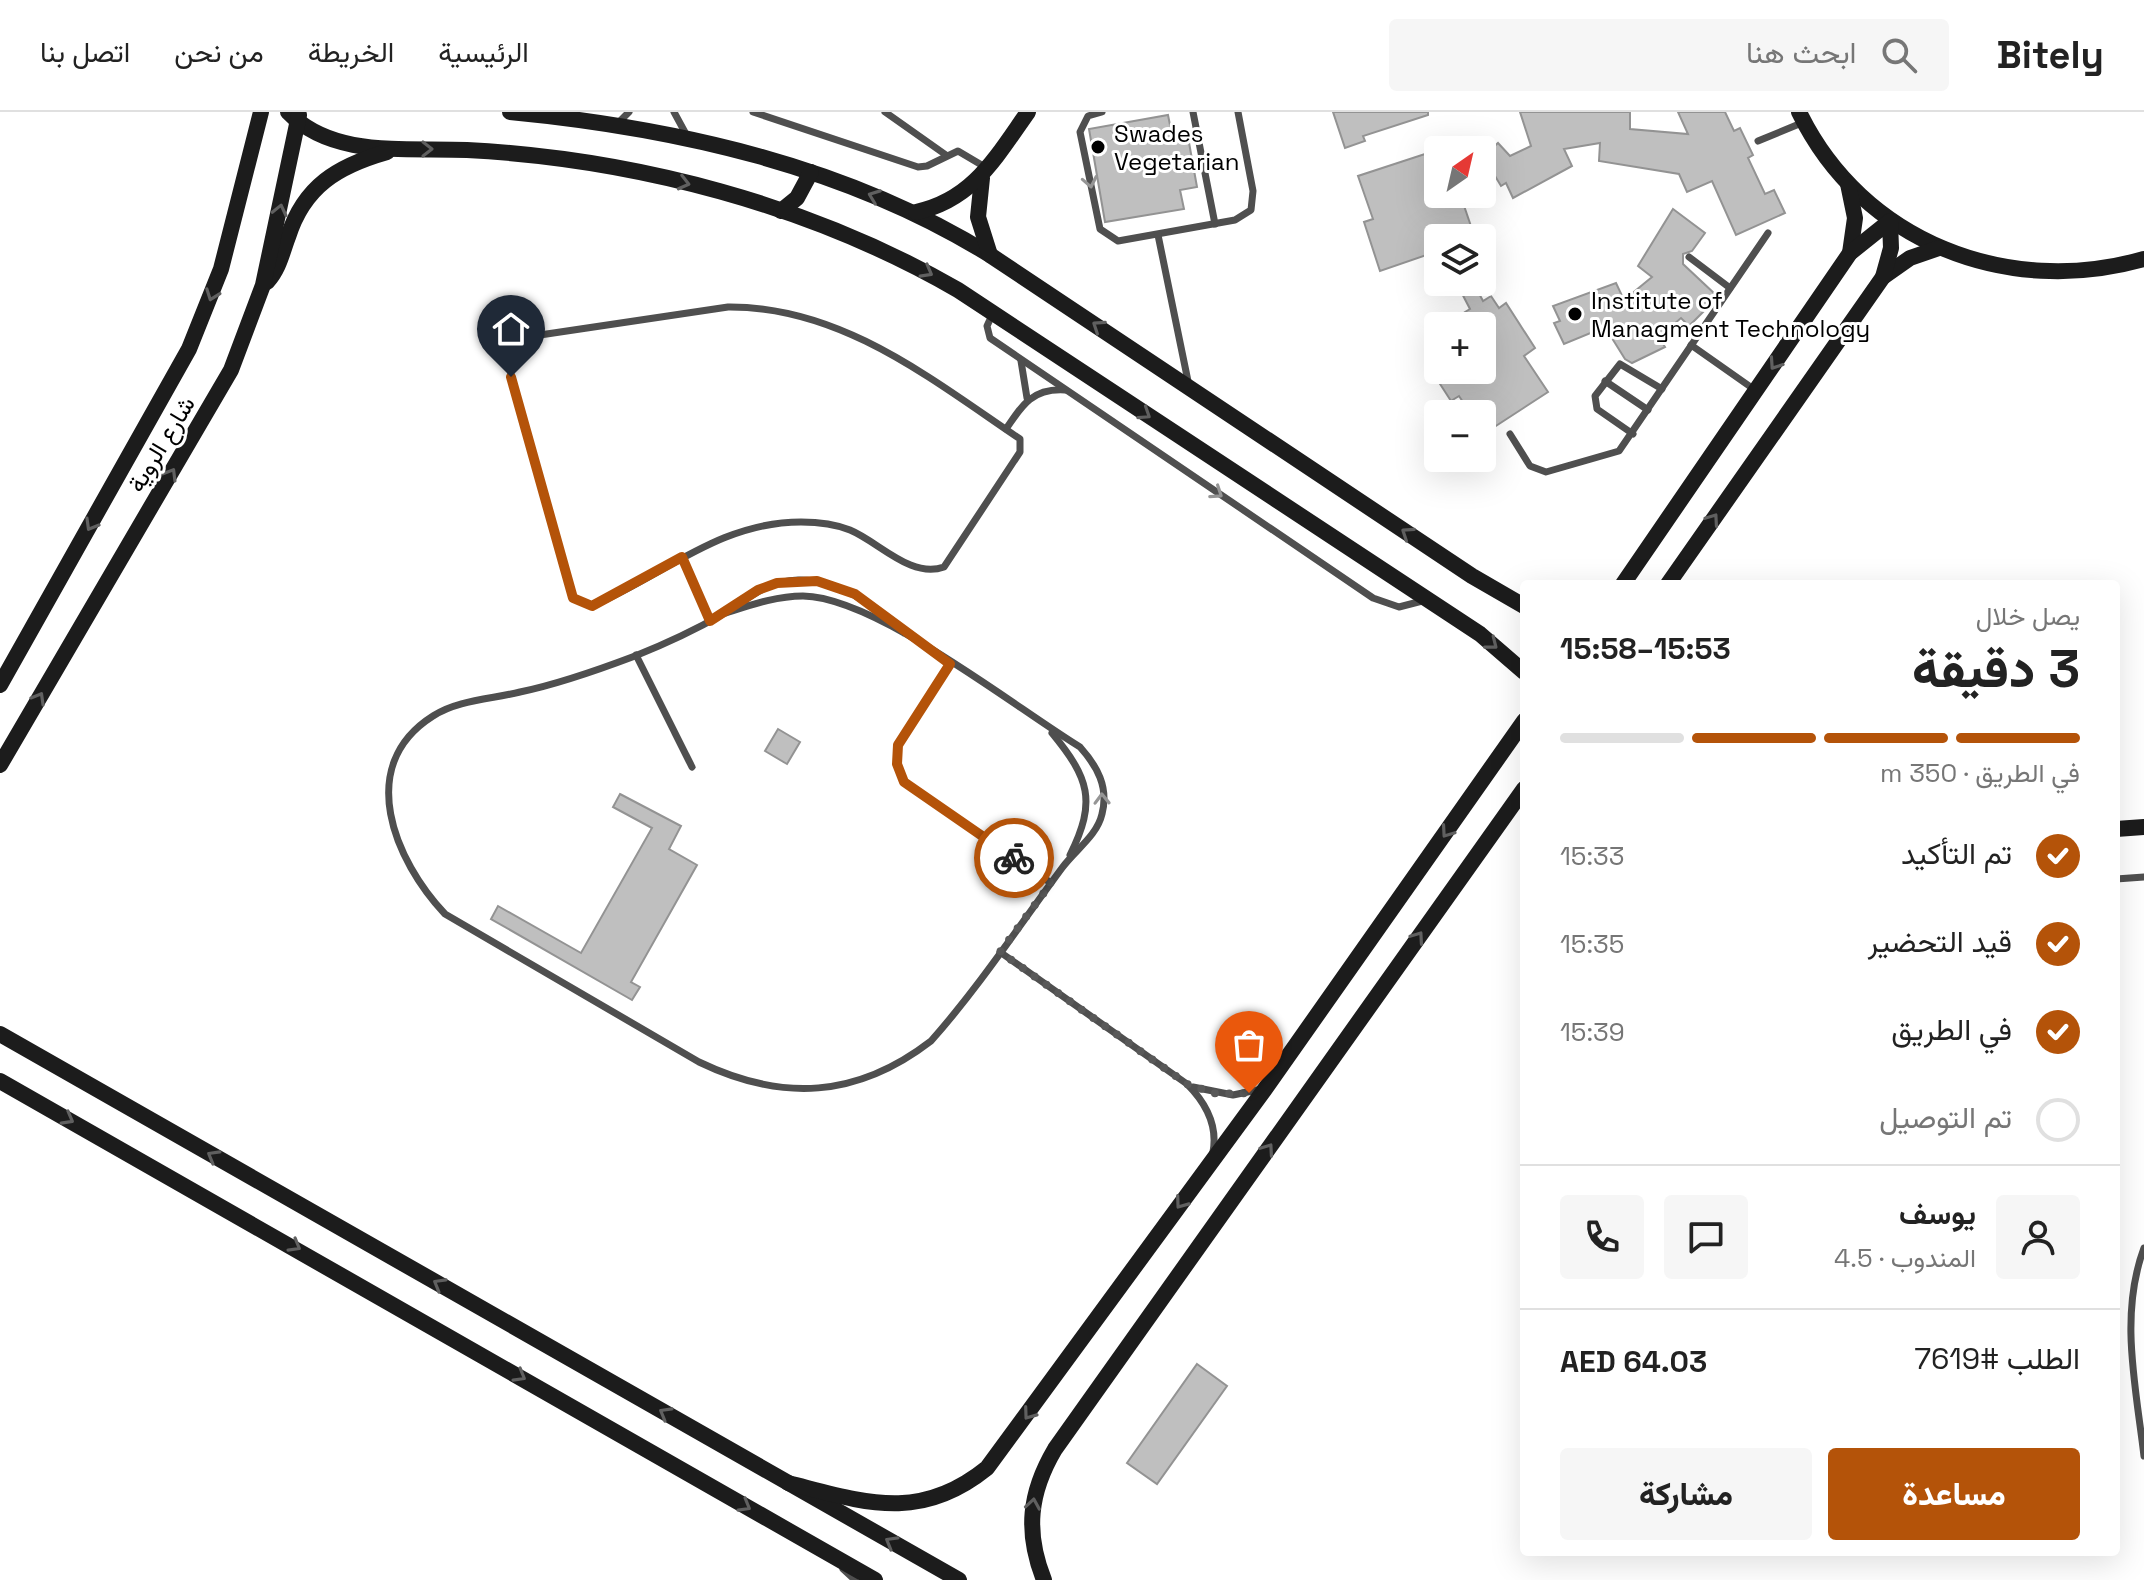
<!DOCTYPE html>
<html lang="ar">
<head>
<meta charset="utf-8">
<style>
  :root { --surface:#fff; --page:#f6f6f6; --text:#222; --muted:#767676; --line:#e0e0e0; --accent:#b45309 }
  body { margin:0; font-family:"Space Grotesk",Vazirmatn,sans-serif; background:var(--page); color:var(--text); direction:rtl; height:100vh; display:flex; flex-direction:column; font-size:30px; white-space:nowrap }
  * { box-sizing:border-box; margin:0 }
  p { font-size:26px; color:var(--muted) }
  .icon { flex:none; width:44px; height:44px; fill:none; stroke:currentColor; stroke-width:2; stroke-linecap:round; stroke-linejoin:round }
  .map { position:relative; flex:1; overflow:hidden; direction:ltr }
  .sheet { position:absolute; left:1520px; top:468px; width:600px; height:976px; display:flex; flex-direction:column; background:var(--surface); border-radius:8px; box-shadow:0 8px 32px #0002; direction:rtl }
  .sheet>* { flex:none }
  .needle { width:52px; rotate:34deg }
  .tools { position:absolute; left:1424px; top:24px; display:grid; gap:16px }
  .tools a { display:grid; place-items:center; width:72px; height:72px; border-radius:8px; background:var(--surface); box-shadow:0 8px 32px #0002; font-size:40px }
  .pin { position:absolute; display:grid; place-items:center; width:68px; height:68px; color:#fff; margin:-82px -34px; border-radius:50% 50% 50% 0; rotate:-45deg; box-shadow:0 0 8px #0007 }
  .pin .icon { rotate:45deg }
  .courier { position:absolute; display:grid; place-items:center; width:80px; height:80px; margin:-40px; border:6px solid #b45309; border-radius:50%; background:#fff; color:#222; box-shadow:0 2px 10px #0007 }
  .overview em { font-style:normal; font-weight:800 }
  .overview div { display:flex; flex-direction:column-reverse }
  .overview { display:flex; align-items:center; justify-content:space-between; height:136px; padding:0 40px }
  h1 { font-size:52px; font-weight:800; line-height:60px }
  .bar { display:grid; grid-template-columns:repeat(4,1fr); gap:12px 8px; align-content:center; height:96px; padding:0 40px }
  .bar i { height:10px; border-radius:6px; background:var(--line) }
  .bar .active { background:var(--accent) }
  .bar p { grid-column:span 4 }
  .line { display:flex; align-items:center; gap:20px; padding:0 40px; border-top:2px solid var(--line) }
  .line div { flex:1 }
  .round { display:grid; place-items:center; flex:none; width:84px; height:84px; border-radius:8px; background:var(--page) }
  ol { padding:0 40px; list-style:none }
  li { display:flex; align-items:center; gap:24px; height:88px }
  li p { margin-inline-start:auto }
  li .icon { padding:8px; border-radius:50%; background:var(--accent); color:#fff; stroke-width:4 }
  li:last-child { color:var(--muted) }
  li i { width:44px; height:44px; border:4px solid var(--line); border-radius:50% }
  .primary-button { display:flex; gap:16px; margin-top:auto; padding:16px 40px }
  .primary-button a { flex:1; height:92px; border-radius:8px; background:var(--accent); color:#fff; font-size:32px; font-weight:800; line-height:92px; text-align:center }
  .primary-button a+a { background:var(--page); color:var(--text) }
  header { display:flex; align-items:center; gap:48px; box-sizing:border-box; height:112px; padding:0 40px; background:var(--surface); border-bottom:2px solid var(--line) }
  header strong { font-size:38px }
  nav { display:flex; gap:44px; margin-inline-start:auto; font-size:28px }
  .search { width:560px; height:72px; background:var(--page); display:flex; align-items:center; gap:20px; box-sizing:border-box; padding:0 28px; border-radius:8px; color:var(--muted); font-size:30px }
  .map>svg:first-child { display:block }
  .building { fill:#bfbfbf; stroke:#939393; stroke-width:2 }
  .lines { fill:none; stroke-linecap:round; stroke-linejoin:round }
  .lane { stroke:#4f4f4f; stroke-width:7 }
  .secondary { stroke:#1c1c1c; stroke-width:16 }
  .oneway { stroke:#606060 }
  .oneway2 { stroke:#959595 }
  .done { stroke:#595959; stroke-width:8; stroke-dasharray:0 14.4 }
  .route { stroke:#b45309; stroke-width:10 }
  .poi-dot { fill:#000; stroke:#fff; stroke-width:3 }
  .labels { text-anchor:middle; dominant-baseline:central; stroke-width:6; stroke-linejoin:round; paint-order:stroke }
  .poi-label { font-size:24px; fill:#000; stroke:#fff; text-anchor:start }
  .street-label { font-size:24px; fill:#000; stroke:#fff }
</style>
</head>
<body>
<header>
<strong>Bitely</strong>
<div class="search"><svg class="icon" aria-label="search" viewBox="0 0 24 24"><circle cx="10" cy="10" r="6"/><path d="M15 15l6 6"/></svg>ابحث هنا</div>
<nav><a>الرئيسية</a><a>الخريطة</a><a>من نحن</a><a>اتصل بنا</a></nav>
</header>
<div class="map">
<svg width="2144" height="1468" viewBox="0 0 2144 1468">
  <rect width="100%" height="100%" fill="#fff"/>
  <g class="building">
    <polygon points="1333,0 1428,0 1428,3 1363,24 1365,29 1345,36"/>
    <polygon points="1520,0 1630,0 1630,17 1688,22 1678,0 1725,0 1734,19 1740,16 1753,43 1748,46 1765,82 1774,78 1785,101 1736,123 1712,69 1687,80 1679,62 1599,49 1600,31 1564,37 1572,54 1513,86 1506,71 1501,74 1483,44 1498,31 1510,44 1531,34"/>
    <polygon points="1168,3 1173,28 1188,25 1197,75 1180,78 1184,97 1105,110 1089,17"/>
    <polygon points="1431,40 1438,60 1438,82 1460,82 1475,126 1438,126 1438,139 1380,159 1364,110 1373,107 1358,64"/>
    <polygon points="1673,97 1705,121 1692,139 1683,142 1683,152 1717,184 1712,191 1689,214 1681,206 1659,225 1665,235 1632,251 1625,247 1605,215 1564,232 1554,211 1560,209 1553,194 1616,171 1624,188 1652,165 1638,154"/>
    <polygon points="1456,170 1473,170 1483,189 1491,184 1499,196 1506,191 1535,236 1524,244 1548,280 1482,323 1482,302 1471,302 1459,284 1451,289 1431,258 1482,258 1482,214 1474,214 1465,200 1470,197"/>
    <polygon points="778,617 800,630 787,652 765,639"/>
    <polygon points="620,682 681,714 669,737 697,753 631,870 640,875 632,888 491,807 498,794 581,841 652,716 613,695"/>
    <polygon points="1197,1252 1227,1274 1157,1372 1127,1351"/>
  </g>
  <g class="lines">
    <g class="lane">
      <polyline points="674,0 687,24"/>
      <polyline points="753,0 918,55 927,54 958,39 985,55"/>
      <polyline points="885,0 946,43"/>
      <polyline points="1102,0 1088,4 1080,20 1100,117 1118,129 1235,108 1251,98 1253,79 1238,0"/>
      <polyline points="1193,0 1215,112"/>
      <polyline points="616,13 629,0"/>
      <polyline points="1758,29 1804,10"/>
      <polyline points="1158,123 1189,274"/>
      <polyline points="1689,145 1730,176"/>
      <path d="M728,195C841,194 931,267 1020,327V340L944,455C911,467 879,430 850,418C835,412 817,410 801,410C719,410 663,464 592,494L573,486L511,265C510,241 518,230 540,223Z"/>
      <polyline points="993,201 987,214 990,226 1373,486 1399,495 1426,488"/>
      <polyline points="1691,233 1755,278"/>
      <polyline points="1021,249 1027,286"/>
      <polyline points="1605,269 1648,298"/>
      <path d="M1006,317C1022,293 1033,276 1065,278"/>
      <polyline points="1510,322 1530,354 1546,360 1619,339 1768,121"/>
      <polyline points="1633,322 1597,297 1595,284 1620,252 1662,277"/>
      <polyline points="682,445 710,509"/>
      <path d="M726,501C751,493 776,484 803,484C876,485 1013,594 1080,635C1097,654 1109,675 1102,702C1097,724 1075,738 1062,756C1019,814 979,875 931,929C857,986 782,990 699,950L445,802C395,749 354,654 433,604C457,588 492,587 520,580C559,572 598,558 635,544C665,532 695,518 723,502C748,487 766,469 798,468C842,467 872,494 904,521"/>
      <polyline points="636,543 692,655"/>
      <polyline points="950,552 898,633 897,652 904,670 1051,771"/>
      <path d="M1052,621C1089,666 1097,689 1070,743"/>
      <polyline points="2116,767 2144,765"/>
      <path d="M1000,840L1187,972C1205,990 1218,1013 1213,1040"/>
      <polyline points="1193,975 1233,983 1262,977"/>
      <path d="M2144,1136C2119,1203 2136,1275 2144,1344"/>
      <polyline points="843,1457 855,1468"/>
    </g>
    <g class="secondary">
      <path d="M288,0C333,47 408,35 467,38C636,47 811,93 958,178L1480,522L1524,560"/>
      <path d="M510,0C676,16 847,54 990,143L1472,464L1524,494"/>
      <path d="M1799,0C1862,130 2008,186 2144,147"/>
      <polyline points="982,66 978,105 990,143"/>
      <polyline points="1848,72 1855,106 1850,141"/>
      <polyline points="781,99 797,86 811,60"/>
      <path d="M916,100C973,88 996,45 1028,0"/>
      <polyline points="1883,165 1910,146 1939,136"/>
      <path d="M267,170C279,157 282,141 288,125C304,74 338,54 387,40"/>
      <polyline points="1623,472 1850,141 1890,109 1891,136 1883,165 1668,472"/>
      <polyline points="0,573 189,237 221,157 261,0"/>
      <polyline points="0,653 231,258 263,173 299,3"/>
      <polyline points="2116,717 2144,715"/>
      <polyline points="0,922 959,1468"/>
      <polyline points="0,969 875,1468"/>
      <path d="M788,1371C864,1390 919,1411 987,1356L1265,977L1524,609"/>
      <path d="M1044,1468C1025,1420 1029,1381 1055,1337L1524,677"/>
    </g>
  </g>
  <defs><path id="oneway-chevron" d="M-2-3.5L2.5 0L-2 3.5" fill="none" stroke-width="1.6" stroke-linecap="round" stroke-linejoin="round" transform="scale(2)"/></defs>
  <g class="oneway">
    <use href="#oneway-chevron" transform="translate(427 37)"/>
    <use href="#oneway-chevron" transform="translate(684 71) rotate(14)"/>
    <use href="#oneway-chevron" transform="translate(874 84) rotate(-159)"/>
    <use href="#oneway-chevron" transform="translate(280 98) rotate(-77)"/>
    <use href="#oneway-chevron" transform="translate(927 160) rotate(29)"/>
    <use href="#oneway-chevron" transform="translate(212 183) rotate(110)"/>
    <use href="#oneway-chevron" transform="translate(1098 214) rotate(-146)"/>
    <use href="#oneway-chevron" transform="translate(1775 252) rotate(124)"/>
    <use href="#oneway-chevron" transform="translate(1145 302) rotate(33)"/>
    <use href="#oneway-chevron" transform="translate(171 362) rotate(-59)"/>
    <use href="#oneway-chevron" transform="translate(1713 407) rotate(-55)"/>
    <use href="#oneway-chevron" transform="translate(91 413) rotate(120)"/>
    <use href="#oneway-chevron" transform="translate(1407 421) rotate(-146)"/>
    <use href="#oneway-chevron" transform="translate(1492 532) rotate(38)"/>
    <use href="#oneway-chevron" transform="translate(39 586) rotate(-60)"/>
    <use href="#oneway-chevron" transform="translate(1447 720) rotate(125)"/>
    <use href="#oneway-chevron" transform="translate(1418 825) rotate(-55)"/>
    <use href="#oneway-chevron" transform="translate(68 1007) rotate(29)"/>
    <use href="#oneway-chevron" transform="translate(1268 1037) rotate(-55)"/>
    <use href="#oneway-chevron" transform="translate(213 1044) rotate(-150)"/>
    <use href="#oneway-chevron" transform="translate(1181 1091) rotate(126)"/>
    <use href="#oneway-chevron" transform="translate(295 1134) rotate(30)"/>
    <use href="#oneway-chevron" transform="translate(439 1172) rotate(-150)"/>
    <use href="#oneway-chevron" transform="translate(520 1264) rotate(30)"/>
    <use href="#oneway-chevron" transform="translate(665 1301) rotate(-150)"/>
    <use href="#oneway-chevron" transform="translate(1029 1302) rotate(126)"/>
    <use href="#oneway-chevron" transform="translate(1033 1392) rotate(-81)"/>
    <use href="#oneway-chevron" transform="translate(745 1394) rotate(30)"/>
    <use href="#oneway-chevron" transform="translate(891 1430) rotate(-150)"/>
  </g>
  <g class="oneway2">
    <use href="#oneway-chevron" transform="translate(1090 70) rotate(79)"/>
    <use href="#oneway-chevron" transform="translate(1217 381) rotate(34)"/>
    <use href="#oneway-chevron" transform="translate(1102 687) rotate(-91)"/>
  </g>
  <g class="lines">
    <polyline class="done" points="1014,746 1051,771 1000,840 1187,972 1217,982 1249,981"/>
    <polyline class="route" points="511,265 573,486 592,494 682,445 710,509 758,478 777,471 817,469 855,482 950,552 898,633 897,652 904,670 1014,746"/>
  </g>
  <g class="poi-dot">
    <circle cx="1098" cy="35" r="8"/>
    <circle cx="1575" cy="202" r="8"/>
  </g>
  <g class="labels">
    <g class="poi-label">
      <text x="1114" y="21">Swades<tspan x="1114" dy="28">Vegetarian</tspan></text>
      <text x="1591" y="188">Institute of<tspan x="1591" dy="28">Managment Technology</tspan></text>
    </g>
    <g class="street-label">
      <text transform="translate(161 332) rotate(-59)">شارع الروية</text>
    </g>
  </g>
</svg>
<div class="tools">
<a><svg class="needle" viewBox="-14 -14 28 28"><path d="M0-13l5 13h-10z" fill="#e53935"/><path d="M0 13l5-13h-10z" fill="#767676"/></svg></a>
<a><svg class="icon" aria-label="layers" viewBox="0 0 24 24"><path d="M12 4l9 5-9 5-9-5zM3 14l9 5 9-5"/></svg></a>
<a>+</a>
<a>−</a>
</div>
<div class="pin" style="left:1249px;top:981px;background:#ea580c"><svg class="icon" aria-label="bag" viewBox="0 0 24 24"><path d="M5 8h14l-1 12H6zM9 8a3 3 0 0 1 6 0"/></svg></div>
<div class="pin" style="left:511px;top:265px;background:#1f2937"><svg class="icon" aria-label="home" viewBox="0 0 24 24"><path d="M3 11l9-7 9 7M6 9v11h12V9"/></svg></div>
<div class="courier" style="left:1014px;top:746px"><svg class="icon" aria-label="bike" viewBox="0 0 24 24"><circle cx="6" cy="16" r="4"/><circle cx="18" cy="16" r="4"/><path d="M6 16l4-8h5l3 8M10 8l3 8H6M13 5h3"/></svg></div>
<section class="sheet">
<div class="overview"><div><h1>3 دقيقة</h1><p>يصل خلال</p></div><em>15:53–15:58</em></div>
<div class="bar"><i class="active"></i><i class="active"></i><i class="active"></i><i></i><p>في الطريق · 350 m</p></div>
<ol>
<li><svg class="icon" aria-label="check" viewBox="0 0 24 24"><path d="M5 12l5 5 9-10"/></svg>تم التأكيد<p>15:33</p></li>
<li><svg class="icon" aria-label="check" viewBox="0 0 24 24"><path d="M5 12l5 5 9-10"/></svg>قيد التحضير<p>15:35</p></li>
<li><svg class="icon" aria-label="check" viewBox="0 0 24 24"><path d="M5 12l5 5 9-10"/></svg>في الطريق<p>15:39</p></li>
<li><i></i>تم التوصيل</li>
</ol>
<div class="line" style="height:144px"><a class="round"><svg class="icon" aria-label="person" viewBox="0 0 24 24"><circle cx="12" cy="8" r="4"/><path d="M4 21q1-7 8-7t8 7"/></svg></a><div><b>يوسف</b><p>المندوب · 4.5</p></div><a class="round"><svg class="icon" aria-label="chat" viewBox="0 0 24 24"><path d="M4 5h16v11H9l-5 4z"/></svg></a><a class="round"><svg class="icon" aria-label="phone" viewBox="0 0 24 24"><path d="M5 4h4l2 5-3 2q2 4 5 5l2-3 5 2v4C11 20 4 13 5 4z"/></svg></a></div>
<div class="line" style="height:104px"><div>الطلب #7619</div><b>AED 64.03</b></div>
<div class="primary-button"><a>مساعدة</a><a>مشاركة</a></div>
</section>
</div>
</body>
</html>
